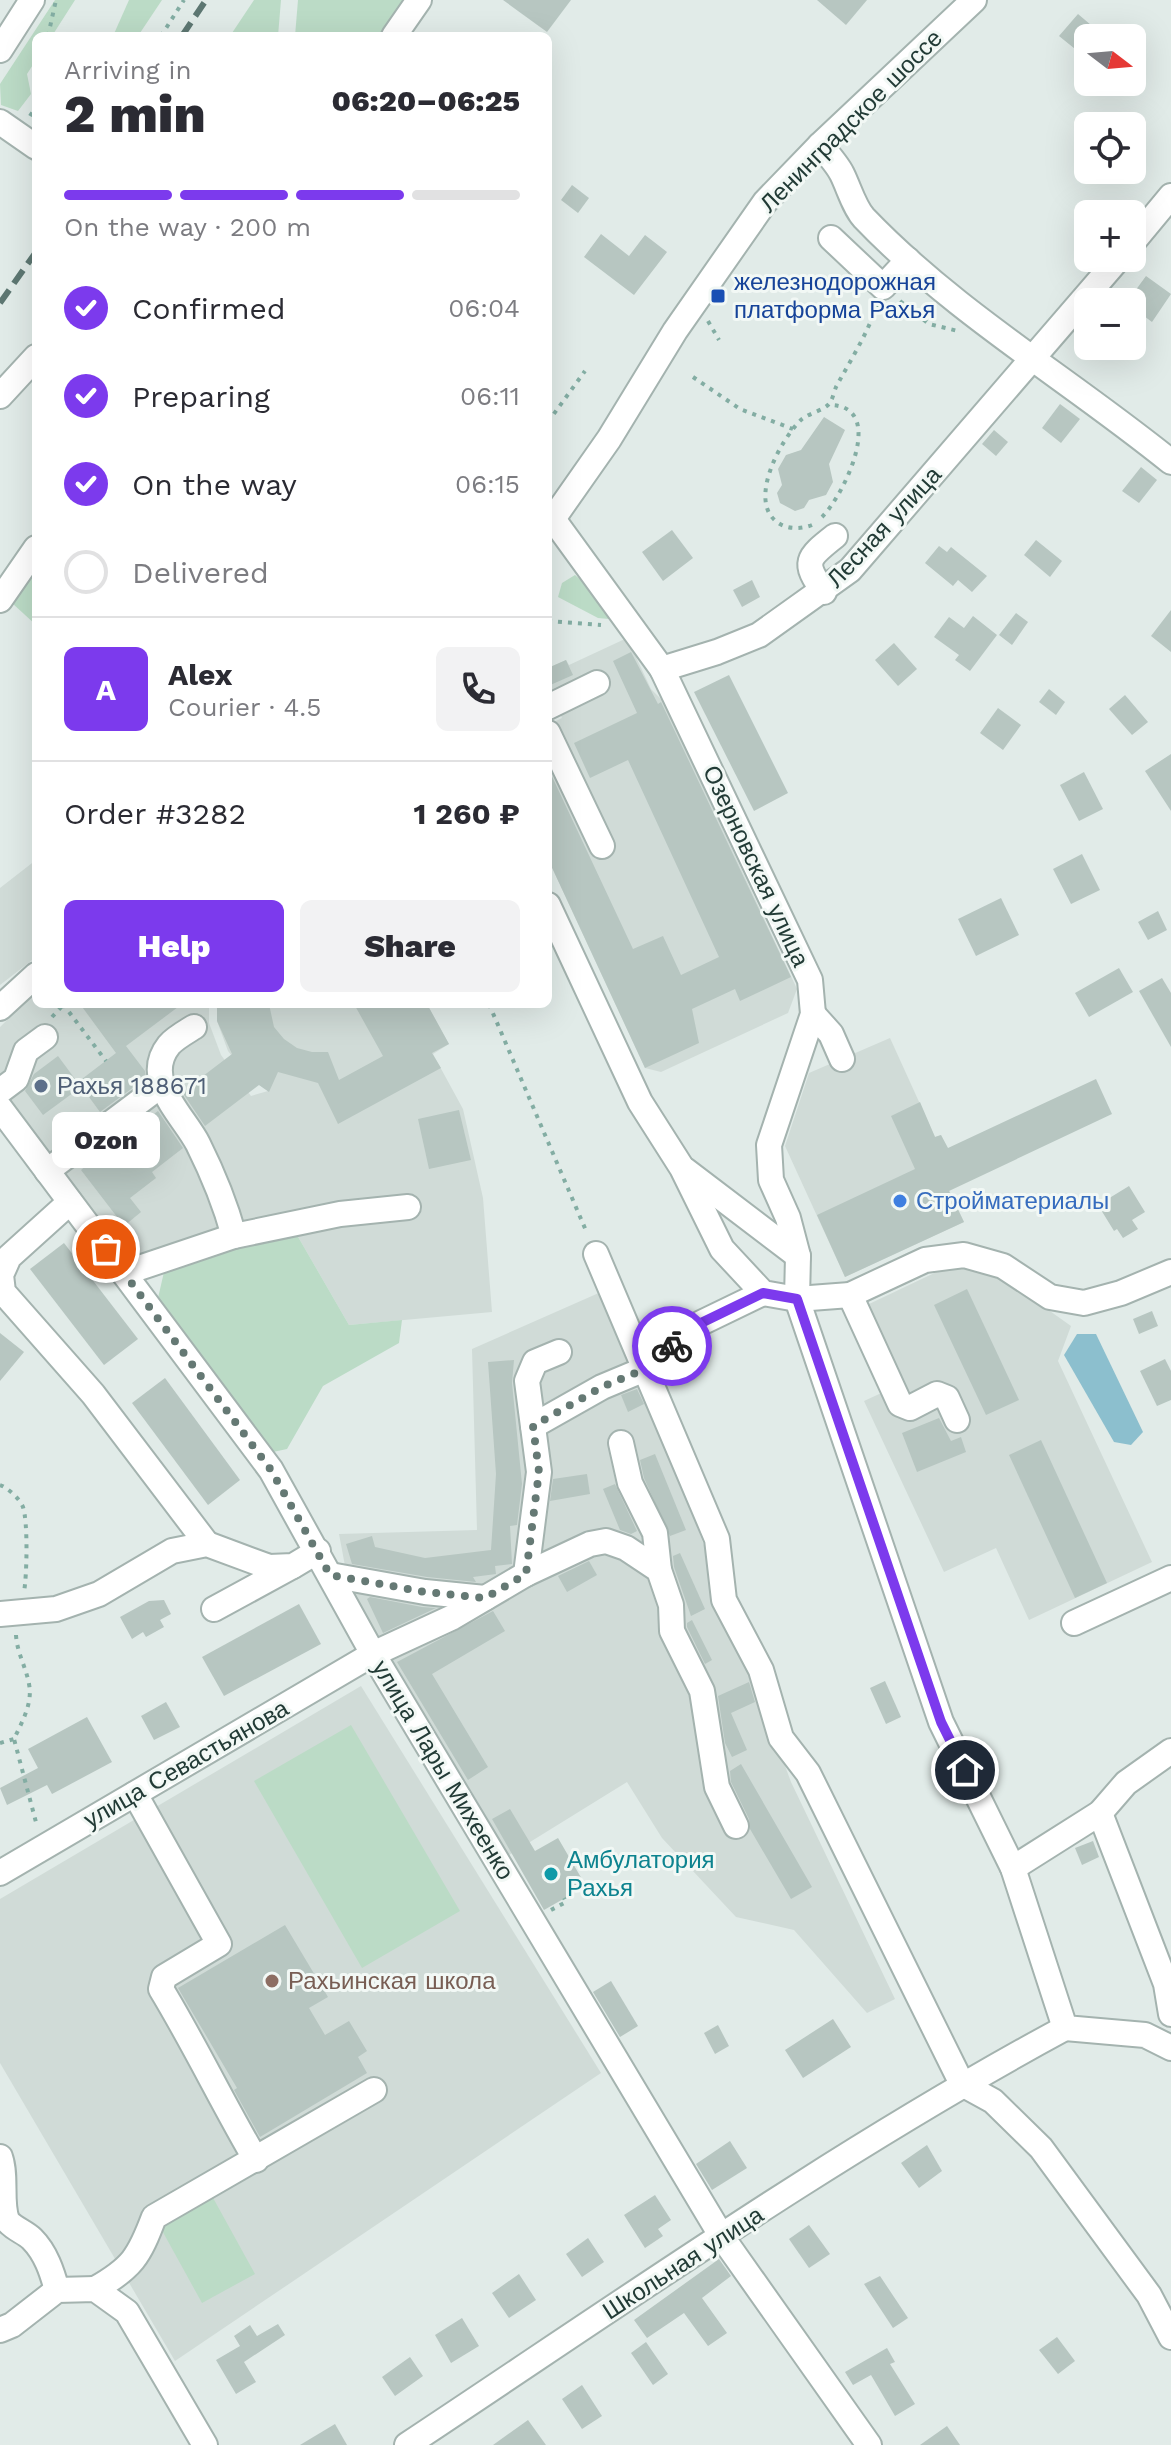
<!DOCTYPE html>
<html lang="en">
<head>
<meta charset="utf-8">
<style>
  :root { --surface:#fff; --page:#f2f2f3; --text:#2b2b33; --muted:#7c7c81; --line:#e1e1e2; --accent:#7c3aed }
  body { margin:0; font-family:"Work Sans",sans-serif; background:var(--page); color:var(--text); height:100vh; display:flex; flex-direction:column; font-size:30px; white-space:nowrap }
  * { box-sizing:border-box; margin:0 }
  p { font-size:26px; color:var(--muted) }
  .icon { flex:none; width:44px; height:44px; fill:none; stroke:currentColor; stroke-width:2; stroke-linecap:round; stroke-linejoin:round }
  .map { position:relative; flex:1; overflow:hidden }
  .drawer { position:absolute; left:32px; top:32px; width:520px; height:976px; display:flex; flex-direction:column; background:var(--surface); border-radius:12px; box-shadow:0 8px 32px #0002 }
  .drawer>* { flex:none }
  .needle { width:52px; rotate:106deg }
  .fabs { position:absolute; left:1074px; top:24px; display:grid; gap:16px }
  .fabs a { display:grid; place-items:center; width:72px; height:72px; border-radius:12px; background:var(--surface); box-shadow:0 8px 32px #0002; font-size:40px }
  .pin { position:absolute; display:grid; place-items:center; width:68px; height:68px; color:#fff; margin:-34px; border:4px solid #fff; border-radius:50%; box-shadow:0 2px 8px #0007 }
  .courier { position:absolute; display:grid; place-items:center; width:80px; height:80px; margin:-40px; border:6px solid #7c3aed; border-radius:50%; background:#fff; color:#222; box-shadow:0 2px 10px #0007 }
  .bubble { position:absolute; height:56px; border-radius:12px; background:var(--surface); box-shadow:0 8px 32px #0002; font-size:26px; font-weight:800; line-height:56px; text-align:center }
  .overview em { font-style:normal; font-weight:800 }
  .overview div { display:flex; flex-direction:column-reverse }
  .overview { display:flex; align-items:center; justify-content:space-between; height:136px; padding:0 32px }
  h1 { font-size:52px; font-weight:800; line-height:60px }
  .bar { display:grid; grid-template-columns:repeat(4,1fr); gap:12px 8px; align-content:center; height:96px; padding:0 32px }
  .bar i { height:10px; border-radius:6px; background:var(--line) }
  .bar .current { background:var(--accent) }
  .bar p { grid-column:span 4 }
  .line { display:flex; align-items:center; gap:20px; padding:0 32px; border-top:2px solid var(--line) }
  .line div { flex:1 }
  .round { display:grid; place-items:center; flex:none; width:84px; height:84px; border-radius:12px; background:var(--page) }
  ol { padding:0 32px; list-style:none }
  li { display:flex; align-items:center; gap:24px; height:88px }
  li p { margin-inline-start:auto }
  li .icon { padding:8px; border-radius:50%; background:var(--accent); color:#fff; stroke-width:4 }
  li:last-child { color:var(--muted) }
  li i { width:44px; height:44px; border:4px solid var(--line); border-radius:50% }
  .action { display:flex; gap:16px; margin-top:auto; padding:16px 32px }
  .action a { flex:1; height:92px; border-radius:12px; background:var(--accent); color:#fff; font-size:32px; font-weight:800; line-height:92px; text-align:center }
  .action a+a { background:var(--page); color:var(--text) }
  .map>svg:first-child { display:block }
  .built { fill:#d0dbd7 }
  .green { fill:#bbdbc6 }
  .water { fill:#8cbfce }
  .building { fill:#b7c6c1 }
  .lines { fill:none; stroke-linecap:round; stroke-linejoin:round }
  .minor-casing { stroke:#a4b3af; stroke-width:28 }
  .path { stroke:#83ada3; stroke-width:4; stroke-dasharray:4 6; stroke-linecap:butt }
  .minor { stroke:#fff; stroke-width:24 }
  .rail { stroke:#5d7772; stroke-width:6; stroke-dasharray:16 8; stroke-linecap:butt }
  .done { stroke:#657974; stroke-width:8; stroke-dasharray:0 14.4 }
  .route { stroke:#7c3aed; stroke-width:10 }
  .transit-dot { fill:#1a4fb4; stroke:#f2f8f5; stroke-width:3 }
  .service-dot { fill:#5c6f8a; stroke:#f2f8f5; stroke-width:3 }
  .shop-dot { fill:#3f7fe0; stroke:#f2f8f5; stroke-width:3 }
  .culture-dot { fill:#0f9aa8; stroke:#f2f8f5; stroke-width:3 }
  .education-dot { fill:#8d6e63; stroke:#f2f8f5; stroke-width:3 }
  .labels { text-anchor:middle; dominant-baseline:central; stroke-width:6; stroke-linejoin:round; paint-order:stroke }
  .street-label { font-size:24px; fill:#223b36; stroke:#f2f8f5 }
  .transit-label { font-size:24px; fill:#164399; stroke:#f2f8f5; text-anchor:start }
  .service-label { font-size:24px; fill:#4e5e75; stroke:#f2f8f5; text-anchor:start }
  .shop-label { font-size:24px; fill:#366cbe; stroke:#f2f8f5; text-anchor:start }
  .culture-label { font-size:24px; fill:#0d838f; stroke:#f2f8f5; text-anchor:start }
  .education-label { font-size:24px; fill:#785e54; stroke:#f2f8f5; text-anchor:start }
</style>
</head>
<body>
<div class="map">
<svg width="1171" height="2445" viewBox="0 0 1171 2445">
  <rect width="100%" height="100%" fill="#e1ebe8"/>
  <g class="built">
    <polygon points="627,638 651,689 663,701 797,989 788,1013 661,1072 645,1068 548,859 548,725 562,718 548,688 548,668 566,660 569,665"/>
    <polygon points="36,860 36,957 0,985 0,888"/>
    <polygon points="36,991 36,1004 209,1004 209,1023 221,1055 251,1096 268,1091 248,1077 228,1051 217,1021 217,1004 427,1004 449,1044 433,1054 463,1109 483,1198 492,1312 349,1325 286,1216 130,1264 0,1090 0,1027"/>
    <polygon points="890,1038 935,1137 941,1135 963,1181 948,1188 964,1222 845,1277 785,1146 809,1073"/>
    <polygon points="964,1265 999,1275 1071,1326 1058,1361 1152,1562 1029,1620 996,1548 944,1572 864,1401 903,1383 867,1305 947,1267"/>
    <polygon points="601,1292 652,1404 791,1782 895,1999 867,2013 794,1930 736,1917 662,1838 627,1782 509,1855 349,1587 339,1534 477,1530 472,1349"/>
    <polygon points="361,1686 601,2073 175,2361 0,2063 0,1899"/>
  </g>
  <g class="green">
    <polygon points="55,0 75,0 52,36 36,36 36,60 27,74 31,94 18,111 1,105 0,84"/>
    <polygon points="129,0 162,0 138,36 113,36"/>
    <polygon points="254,0 281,0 278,36 230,36"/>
    <polygon points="298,0 405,0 380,36 295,36"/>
    <polygon points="36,569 36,625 12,603"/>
    <polygon points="575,575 613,608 620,620 598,618 558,597 562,583"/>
    <polygon points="297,1235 349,1325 402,1320 399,1343 323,1386 287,1449 273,1452 158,1298 164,1272 238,1246"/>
    <polygon points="351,1725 460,1911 362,1968 254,1781"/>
    <polygon points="212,2196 255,2274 202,2303 159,2225"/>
  </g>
  <polygon class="water" points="1077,1334 1096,1334 1143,1432 1131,1445 1114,1442 1064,1355"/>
  <g class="building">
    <polygon points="503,0 571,0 547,32"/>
    <polygon points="817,0 867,0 846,25"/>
    <polygon points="1078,14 1098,31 1092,38 1088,38 1088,43 1080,53 1059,36"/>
    <polygon points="572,185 589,198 578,213 561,200"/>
    <polygon points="601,234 629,256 645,235 667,252 634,295 584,257"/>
    <polygon points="1146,276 1171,294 1152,322 1132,307 1132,302 1127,302"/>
    <polygon points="1060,404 1080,419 1061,443 1042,428"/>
    <polygon points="824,417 845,430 829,464 833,482 826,495 809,500 804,508 795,511 780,503 777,493 782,485 778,469 786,455 801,450"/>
    <polygon points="994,430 1008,442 996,456 982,444"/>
    <polygon points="1141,467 1157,480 1139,503 1122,491"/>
    <polygon points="672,530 693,558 663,581 642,552"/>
    <polygon points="1036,540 1062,561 1050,577 1024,555"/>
    <polygon points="939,546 947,552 951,547 987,576 972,592 958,580 953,586 925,563"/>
    <polygon points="752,580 760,597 742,607 733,590"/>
    <polygon points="1171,610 1171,652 1151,636"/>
    <polygon points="1016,613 1028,622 1012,645 999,635"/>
    <polygon points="973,616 997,635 970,671 955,660 959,655 934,637 949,617 964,628"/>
    <polygon points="894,643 917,669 898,686 875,660"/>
    <polygon points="631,652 658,704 661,702 791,977 740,1001 735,989 692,1009 699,1043 645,1068 548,859 548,768 633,949 663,936 681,975 719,957 628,760 590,778 574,743 637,713 613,661"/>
    <polygon points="566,660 573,675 548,686 548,668"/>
    <polygon points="729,675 788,793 754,811 694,692"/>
    <polygon points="1049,689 1065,702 1056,715 1039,702"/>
    <polygon points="1125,695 1148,722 1132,735 1109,709"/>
    <polygon points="998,708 1021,725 1003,750 980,733"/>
    <polygon points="1171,754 1171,811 1145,771"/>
    <polygon points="1084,772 1103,809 1079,821 1060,785"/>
    <polygon points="1082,854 1100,890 1071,904 1053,869"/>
    <polygon points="1001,898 1019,935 976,956 958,919"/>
    <polygon points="1158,911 1167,930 1148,940 1138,922"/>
    <polygon points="1119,968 1133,992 1089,1017 1075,993"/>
    <polygon points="1162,978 1171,993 1171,1047 1139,991"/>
    <polygon points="80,1004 182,1004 126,1046 145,1071 146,1078 100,1112 78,1082 116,1053"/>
    <polygon points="217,1004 269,1004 274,1027 284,1039 297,1048 312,1052 328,1052 339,1080 383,1056 354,1004 427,1004 449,1044 432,1053 441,1068 338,1124 318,1083 278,1072 269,1092 259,1085 205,1126 182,1092 232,1054 217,1021"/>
    <polygon points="58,1056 81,1087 43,1115 25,1091 34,1074"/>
    <polygon points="1096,1079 1112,1114 949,1191 964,1222 845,1277 817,1215 915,1169 891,1116 920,1102 935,1137 941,1135 948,1148"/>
    <polygon points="459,1110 471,1160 429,1169 418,1119"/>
    <polygon points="158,1111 183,1148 152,1172 156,1178 130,1198 141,1212 124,1226 81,1170 98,1156 96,1153 122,1134 124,1137"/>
    <polygon points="1129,1186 1145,1212 1132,1220 1138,1229 1123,1238 1117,1229 1114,1231 1098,1205"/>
    <polygon points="64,1243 138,1339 104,1365 30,1269"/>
    <polygon points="967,1289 1019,1400 986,1415 934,1305"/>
    <polygon points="1152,1311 1158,1326 1139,1334 1133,1319"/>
    <polygon points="0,1333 24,1352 0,1381"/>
    <polygon points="1165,1359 1171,1371 1171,1400 1157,1406 1140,1371"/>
    <polygon points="514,1360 512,1383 522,1484 517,1525 510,1526 512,1564 495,1566 496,1574 473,1577 476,1582 427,1577 352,1564 346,1544 372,1536 375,1547 425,1558 491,1550 496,1474 488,1362"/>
    <polygon points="165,1378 240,1480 208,1505 132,1403"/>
    <polygon points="637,1389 644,1404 628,1412 621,1395"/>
    <polygon points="939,1418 951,1441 961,1437 966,1452 917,1472 902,1433"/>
    <polygon points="1041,1440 1107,1583 1075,1598 1009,1455"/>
    <polygon points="655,1454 686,1530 670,1536 644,1478 640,1460"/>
    <polygon points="587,1474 590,1494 550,1501 553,1479"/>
    <polygon points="615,1484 637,1531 631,1534 620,1530 603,1489"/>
    <polygon points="680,1553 705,1609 691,1616 674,1567 673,1556"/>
    <polygon points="589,1561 597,1575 567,1592 558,1576"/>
    <polygon points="370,1597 422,1607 436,1608 383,1633 367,1599"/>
    <polygon points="164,1600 171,1614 160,1620 164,1627 146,1637 143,1632 132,1639 120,1617 149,1601"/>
    <polygon points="299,1604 321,1644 224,1696 202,1657"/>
    <polygon points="493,1611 505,1631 432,1674 488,1767 468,1780 397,1662"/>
    <polygon points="692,1620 712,1660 705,1664 687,1627 687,1623"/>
    <polygon points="885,1681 901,1717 886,1724 870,1688"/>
    <polygon points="749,1682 755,1702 731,1713 747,1750 732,1757 725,1743 718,1696"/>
    <polygon points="166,1702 180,1727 154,1740 141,1716"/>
    <polygon points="87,1717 112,1762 52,1794 47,1785 7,1805 0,1788 38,1768 28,1749"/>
    <polygon points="741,1764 812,1887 791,1899 750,1829 749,1819 731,1782 730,1771"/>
    <polygon points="510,1809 535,1851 558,1838 586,1886 544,1910 492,1819"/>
    <polygon points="1093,1841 1099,1857 1082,1865 1075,1848"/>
    <polygon points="285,1925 328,1997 309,2008 325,2035 349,2021 367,2051 358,2057 367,2073 260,2137 234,2090 237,2088 178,1988"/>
    <polygon points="611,1981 638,2026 620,2037 593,1992"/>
    <polygon points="833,2019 851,2047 803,2078 785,2050"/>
    <polygon points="718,2025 729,2046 715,2054 704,2033"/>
    <polygon points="730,2141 747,2168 712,2190 696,2164"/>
    <polygon points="927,2145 942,2171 919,2188 901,2163"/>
    <polygon points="655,2195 671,2220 658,2229 663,2236 645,2248 624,2215"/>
    <polygon points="809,2225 830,2254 809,2268 789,2239"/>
    <polygon points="588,2238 604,2262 582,2277 566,2254"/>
    <polygon points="719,2259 731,2276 702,2298 727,2333 708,2346 684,2313 647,2338 634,2320"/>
    <polygon points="519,2274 536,2300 509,2318 492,2293"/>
    <polygon points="880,2276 908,2318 893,2328 864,2284"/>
    <polygon points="462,2318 479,2346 451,2363 435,2335"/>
    <polygon points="278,2324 285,2335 244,2362 256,2382 236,2394 216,2360 240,2346 234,2336 250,2325 257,2336"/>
    <polygon points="1057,2337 1075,2361 1058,2374 1039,2350"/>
    <polygon points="646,2342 668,2374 653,2385 631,2353"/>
    <polygon points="887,2348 895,2362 890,2364 915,2404 895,2416 871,2375 853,2385 845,2372"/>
    <polygon points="410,2357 423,2376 395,2396 382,2377"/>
    <polygon points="582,2385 602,2416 582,2429 562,2399"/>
    <polygon points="528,2420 546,2445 493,2445"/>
    <polygon points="335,2424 347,2445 300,2445"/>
    <polygon points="947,2426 960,2445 920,2445"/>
  </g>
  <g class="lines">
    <g class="minor-casing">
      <g id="minor">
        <polyline points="394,36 419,0"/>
        <polyline points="0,50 32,0"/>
        <polyline points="0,122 36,147"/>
        <path d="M820,145C828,154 837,164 842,174C849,188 854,207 864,218C955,313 1070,380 1171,462"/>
        <polyline points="831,238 883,287 908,260"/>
        <polyline points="1132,243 1171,196"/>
        <polyline points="0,396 36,357"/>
        <polyline points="553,519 662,669 810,980 813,1014 769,1145 771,1180 788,1218 798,1256 797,1299 941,1722 1013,1868 1065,2028 1145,2035 1171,2048"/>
        <polyline points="548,526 609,439 675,331 765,202 820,145 974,0"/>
        <path d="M824,592C802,562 807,558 835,536"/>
        <polyline points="0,600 36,548"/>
        <polyline points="662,669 717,652 759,635 850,570 1119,258"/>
        <polyline points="548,707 597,683"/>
        <polyline points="548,733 602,846"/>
        <polyline points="548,905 640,1102 682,1168 722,1249 763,1293 797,1299 850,1295 925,1260 964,1255 1003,1266 1050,1297 1084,1303 1121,1293 1171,1272"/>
        <polyline points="0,1008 36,975"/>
        <polyline points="813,1014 831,1034 842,1059"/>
        <path d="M194,1027C186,1032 175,1038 169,1045C141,1080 184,1116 198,1144C213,1174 225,1203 234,1236"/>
        <polyline points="0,1091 16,1079 26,1051 45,1037"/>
        <polyline points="0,1108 271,1470 373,1654 722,2237 869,2445"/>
        <polyline points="685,1170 798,1256"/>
        <polyline points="47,1171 163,1084"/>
        <polyline points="70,1202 9,1257 1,1275 3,1292 93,1394 207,1544"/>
        <polyline points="596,1254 717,1539 724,1600 761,1670 781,1738 808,1773 962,2084 993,2101 1041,2148 1149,2295 1171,2337"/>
        <polyline points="124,1273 234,1236 340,1214 408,1207"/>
        <polyline points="850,1295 900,1404 910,1408 937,1394 947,1398 957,1420"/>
        <polyline points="533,1426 602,1387 645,1369 701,1323 763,1293"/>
        <polyline points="621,1443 630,1483 655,1533 659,1570"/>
        <polyline points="526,1574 590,1544 606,1541 626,1548 659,1570 671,1605 672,1631 702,1691 717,1787 736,1826"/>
        <polyline points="330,1575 425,1592 485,1598"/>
        <polyline points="214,1609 291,1567"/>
        <polyline points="0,1614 56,1609 99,1594 172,1551 207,1544 269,1567 293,1566 318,1551"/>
        <polyline points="1074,1623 1171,1578"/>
        <path d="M135,1794L219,1944L164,1977L161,1989C195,2045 223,2104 256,2160"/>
        <polyline points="1100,1813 1166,1984 1171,2014"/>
        <polyline points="1013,1868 1100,1813 1126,1783 1171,1751"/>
        <polyline points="0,1873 373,1654 453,1617 526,1574 539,1472 527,1381 535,1362 559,1352"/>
        <path d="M0,2157C7,2176 0,2202 7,2220C12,2228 25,2232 32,2239C46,2253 52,2272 57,2290"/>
        <path d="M95,2289C132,2268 139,2257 154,2217L374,2090"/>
        <polyline points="0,2330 12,2325 57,2290 95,2289 127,2312 205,2445"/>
        <path d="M407,2445C623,2302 837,2151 1065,2028"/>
      </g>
    </g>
    <g class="path">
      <polyline points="48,36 56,0"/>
      <polyline points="82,36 83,35"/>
      <polyline points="161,36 184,0"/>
      <polyline points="30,116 36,107"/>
      <polyline points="900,301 929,324 958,331"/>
      <polyline points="708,321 719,340"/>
      <polyline points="693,377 740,409 793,429"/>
      <polyline points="548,422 585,371"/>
      <path d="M822,517C844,495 888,405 829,405"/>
      <path d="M812,525C802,529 787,530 777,522C747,500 782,437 802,419C810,413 824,410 829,404C832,401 834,392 836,387C850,361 868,333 877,305"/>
      <polyline points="548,621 601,625"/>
      <polyline points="63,1004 106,1061"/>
      <polyline points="489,1004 587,1233"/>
      <polyline points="52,1017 64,1004"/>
      <path d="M0,1485C8,1488 20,1499 23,1507C28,1522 27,1575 24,1592"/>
      <path d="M16,1635C17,1653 26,1667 29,1684C33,1703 22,1722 14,1739L37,1826"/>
      <polyline points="0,1743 14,1739"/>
      <polyline points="551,1910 566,1902 564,1898"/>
    </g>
    <use href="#minor" class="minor"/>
    <g class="rail">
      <polyline points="182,36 206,0"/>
      <polyline points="0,303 36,252"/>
    </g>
  </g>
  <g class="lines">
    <polyline class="done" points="106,1249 271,1470 330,1575 425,1592 485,1598 526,1574 539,1472 533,1426 602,1387 645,1369 672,1346"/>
    <polyline class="route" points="672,1346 701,1323 763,1293 797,1299 941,1722 965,1770"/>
  </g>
  <rect class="transit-dot" x="710" y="288" width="16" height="16" rx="4"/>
  <circle class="service-dot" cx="41" cy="1086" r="8"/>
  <circle class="shop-dot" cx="900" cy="1201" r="8"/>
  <circle class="culture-dot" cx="551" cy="1874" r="8"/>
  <circle class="education-dot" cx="272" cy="1981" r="8"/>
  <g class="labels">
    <g class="street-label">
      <text transform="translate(851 121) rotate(-45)">Ленинградское шоссе</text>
      <text transform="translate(884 527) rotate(-47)">Лесная улица</text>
      <text transform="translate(756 866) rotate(65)">Озерновская улица</text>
      <text transform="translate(186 1764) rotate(-30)">улица Севастьянова</text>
      <text transform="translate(443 1770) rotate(59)">улица Лары Михеенко</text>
      <text transform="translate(683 2263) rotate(-33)">Школьная улица</text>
    </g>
    <g class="transit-label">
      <text x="734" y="282">железнодорожная<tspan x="734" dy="28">платформа Рахья</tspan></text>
    </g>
    <g class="service-label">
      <text x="57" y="1086">Рахья 188671</text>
    </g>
    <g class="shop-label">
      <text x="916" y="1201">Стройматериалы</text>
    </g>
    <g class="culture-label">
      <text x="567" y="1860">Амбулатория<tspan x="567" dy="28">Рахья</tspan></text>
    </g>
    <g class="education-label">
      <text x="288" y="1981">Рахьинская школа</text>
    </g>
  </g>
</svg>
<div class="fabs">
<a><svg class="needle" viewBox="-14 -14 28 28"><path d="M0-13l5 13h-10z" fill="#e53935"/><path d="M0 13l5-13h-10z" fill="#7c7c81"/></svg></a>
<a><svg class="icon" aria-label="locate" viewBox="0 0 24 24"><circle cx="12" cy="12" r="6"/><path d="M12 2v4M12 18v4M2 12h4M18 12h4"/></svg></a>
<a>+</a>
<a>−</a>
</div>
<div class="pin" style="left:106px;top:1249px;background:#ea580c"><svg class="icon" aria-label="bag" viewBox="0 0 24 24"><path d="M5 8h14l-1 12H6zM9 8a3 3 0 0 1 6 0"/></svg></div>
<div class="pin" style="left:965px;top:1770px;background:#1f2937"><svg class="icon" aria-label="home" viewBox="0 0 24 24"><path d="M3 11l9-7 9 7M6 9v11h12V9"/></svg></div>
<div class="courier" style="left:672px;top:1346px"><svg class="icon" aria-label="bike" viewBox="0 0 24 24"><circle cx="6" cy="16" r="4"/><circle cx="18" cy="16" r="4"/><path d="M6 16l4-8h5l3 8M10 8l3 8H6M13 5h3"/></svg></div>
<div class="bubble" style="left:52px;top:1112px;width:108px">Ozon</div>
<section class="drawer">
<div class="overview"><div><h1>2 min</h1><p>Arriving in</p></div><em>06:20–06:25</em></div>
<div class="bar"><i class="current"></i><i class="current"></i><i class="current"></i><i></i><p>On the way · 200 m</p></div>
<ol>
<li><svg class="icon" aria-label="check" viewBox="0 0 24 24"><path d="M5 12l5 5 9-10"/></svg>Confirmed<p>06:04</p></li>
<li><svg class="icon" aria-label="check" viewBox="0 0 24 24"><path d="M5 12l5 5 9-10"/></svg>Preparing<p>06:11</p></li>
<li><svg class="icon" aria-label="check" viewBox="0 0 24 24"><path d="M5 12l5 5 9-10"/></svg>On the way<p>06:15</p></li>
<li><i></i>Delivered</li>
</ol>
<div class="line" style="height:144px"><b class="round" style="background:var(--accent);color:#fff">A</b><div><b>Alex</b><p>Courier · 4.5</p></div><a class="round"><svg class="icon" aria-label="phone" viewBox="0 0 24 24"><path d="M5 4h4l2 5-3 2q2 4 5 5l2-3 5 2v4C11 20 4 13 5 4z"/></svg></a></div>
<div class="line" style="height:104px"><div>Order #3282</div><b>1 260 ₽</b></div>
<div class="action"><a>Help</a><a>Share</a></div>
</section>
</div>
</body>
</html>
